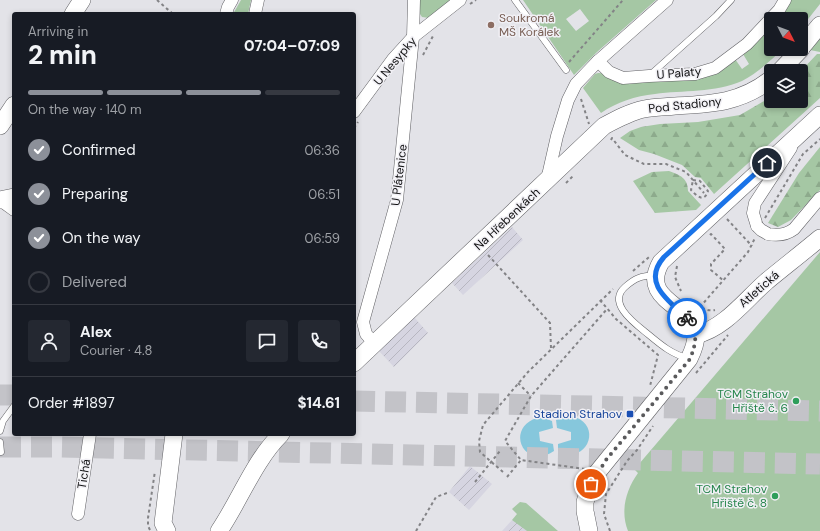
<!DOCTYPE html>
<html lang="en">
<head>
<meta charset="utf-8">
<style>
  :root { --surface:#171b24; --page:#242831; --text:#f1f3f6; --muted:#9ea1a6; --line:#363941; --accent:#8c9099 }
  body { margin:0; font-family:"DM Sans",sans-serif; background:var(--page); color:var(--text); height:100vh; display:flex; flex-direction:column; font-size:15px; white-space:nowrap }
  * { box-sizing:border-box; margin:0 }
  p { font-size:13px; color:var(--muted) }
  .icon { flex:none; width:22px; height:22px; fill:none; stroke:currentColor; stroke-width:2; stroke-linecap:round; stroke-linejoin:round }
  .map { position:relative; flex:1; overflow:hidden }
  .details { position:absolute; left:12px; top:12px; width:344px; height:424px; display:flex; flex-direction:column; background:var(--surface); border-radius:4px; box-shadow:0 2px 6px #0003 }
  .details>* { flex:none }
  .needle { width:26px; rotate:132deg }
  .tools { position:absolute; left:764px; top:12px; display:grid; gap:8px }
  .tools a { display:grid; place-items:center; width:44px; height:44px; border-radius:4px; background:var(--surface); box-shadow:0 2px 6px #0003; font-size:20px }
  .pin { position:absolute; display:grid; place-items:center; width:34px; height:34px; color:#fff; margin:-17px; border:2px solid #fff; border-radius:50%; box-shadow:0 1px 4px #0007 }
  .courier { position:absolute; display:grid; place-items:center; width:40px; height:40px; margin:-20px; border:3px solid #1a73e8; border-radius:50%; background:#fff; color:#222; box-shadow:0 1px 5px #0007 }
  .headline em { font-style:normal; font-weight:800 }
  .headline div { display:flex; flex-direction:column-reverse }
  .headline { display:flex; align-items:center; justify-content:space-between; height:68px; padding:0 16px }
  h1 { font-size:26px; font-weight:800; line-height:30px }
  .bar { display:grid; grid-template-columns:repeat(4,1fr); gap:6px 4px; align-content:center; height:48px; padding:0 16px }
  .bar i { height:5px; border-radius:3px; background:var(--line) }
  .bar .on { background:var(--accent) }
  .bar p { grid-column:span 4 }
  .line { display:flex; align-items:center; gap:10px; padding:0 16px; border-top:1px solid var(--line) }
  .line div { flex:1 }
  .round { display:grid; place-items:center; flex:none; width:42px; height:42px; border-radius:4px; background:var(--page) }
  ol { padding:0 16px; list-style:none }
  li { display:flex; align-items:center; gap:12px; height:44px }
  li p { margin-inline-start:auto }
  li .icon { padding:4px; border-radius:50%; background:var(--accent); color:#fff; stroke-width:4 }
  li:last-child { color:var(--muted) }
  li i { width:22px; height:22px; border:2px solid var(--line); border-radius:50% }
  .map>svg:first-child { display:block }
  .industrial { fill:url(#industrial-furrows) }
  .grass { fill:#a5c7a4; fill-rule:evenodd }
  .forest { fill:url(#forest-firs) }
  .water { fill:#86c7dc }
  .lines { fill:none; stroke-linecap:round; stroke-linejoin:round }
  .highway-tunnel { stroke:#c3c3c8; stroke-width:21; stroke-dasharray:21 10; stroke-linecap:butt }
  .lane-casing { stroke:#616165; stroke-width:7 }
  .street-casing { stroke:#616165; stroke-width:13 }
  .secondary-casing { stroke:#616165; stroke-width:18 }
  .path { stroke:#838386; stroke-width:2; stroke-dasharray:3 3; stroke-linecap:butt }
  .lane { stroke:#fff; stroke-width:6 }
  .street { stroke:#fff; stroke-width:12 }
  .secondary { stroke:#fff; stroke-width:17 }
  .street-bridge-casing { stroke:#616165; stroke-width:13; stroke-linecap:butt }
  .path-bridge { stroke:#838386; stroke-width:2; stroke-dasharray:3 3; stroke-linecap:butt }
  .street-bridge { stroke:#fff; stroke-width:12 }
  .done { stroke:#5a5a5c; stroke-width:4; stroke-dasharray:0 7.2 }
  .route { stroke:#1a73e8; stroke-width:5 }
  .education-dot { fill:#8d6e63; stroke:#f1f0f5; stroke-width:1.5 }
  .leisure-dot { fill:#2e9e5b; stroke:#f1f0f5; stroke-width:1.5 }
  .transit-dot { fill:#1a4fb4; stroke:#f1f0f5; stroke-width:1.5 }
  .labels { text-anchor:middle; dominant-baseline:central; stroke-width:3; stroke-linejoin:round; paint-order:stroke }
  .education-label { font-size:12px; fill:#785e54; stroke:#f1f0f5; text-anchor:start }
  .street-label { font-size:12px; fill:#101011; stroke:#f1f0f5 }
  .leisure-label { font-size:12px; fill:#27864d; stroke:#f1f0f5; text-anchor:end }
  .transit-label { font-size:12px; fill:#164399; stroke:#f1f0f5; text-anchor:end }
</style>
</head>
<body>
<div class="map">
<svg width="820" height="531" viewBox="0 0 820 531">
  <defs>
    <pattern id="industrial-furrows" width="10" height="10" patternUnits="userSpaceOnUse"><rect width="10" height="10" fill="#d6d5e1"/><path d="M-1 1l2-2M0 10L10 0M9 11l2-2" fill="none" stroke="#b7b6c0"/></pattern>
    <pattern id="forest-firs" width="22" height="20" patternUnits="userSpaceOnUse"><rect width="22" height="20" fill="#a5c7a4"/><path d="M5 1l3.5 6h-7zM16 11l3.5 6h-7z" fill="#8daa8c"/></pattern>
  </defs>
  <rect width="100%" height="100%" fill="#e3e3e8"/>
  <g class="industrial">
    <polygon points="512,227 523,240 463,295 452,283"/>
    <polygon points="414,317 428,333 394,367 378,350"/>
    <polygon points="470,466 492,484 469,510 449,492"/>
    <polygon points="512,520 519,524 527,531 502,531"/>
  </g>
  <g class="grass">
    <polygon points="241,0 251,0 248,14 233,14"/>
    <polygon points="419,0 456,0 429,18 422,17 418,11"/>
    <path d="M523,0H656L597,52L574,75ZM580,9L589,21L576,31L566,19Z"/>
    <polygon points="789,0 820,0 820,4 801,28 801,19 775,19"/>
    <path d="M771,23V49H783C770,61 757,73 742,81C715,93 683,90 655,94C635,96 617,102 601,113L583,88L595,74L598,73L699,77L735,59L742,69L749,64L743,54Z"/>
    <polygon points="820,39 820,52 810,50"/>
    <path d="M820,252V531H628C620,511 626,490 638,473L635,470L640,465L639,464Z"/>
    <polygon points="520,502 526,503 558,531 527,531 512,520 517,514 512,509"/>
  </g>
  <g class="forest">
    <polygon points="817,54 820,54 820,98 714,194 701,178 695,177 682,165 654,154 639,150 620,138 630,131 641,127 660,124 698,122 740,115 771,97 771,101 801,101 801,71"/>
    <polygon points="820,147 820,190 791,220 778,227 768,223 799,173"/>
    <path d="M669,171C680,175 688,178 688,191L701,205L696,210L655,213L633,181L652,172Z"/>
  </g>
  <g class="water">
    <path d="M571,416C604,423 588,466 558,451V444L571,440V432L557,428L556,420L563,417Z"/>
    <path d="M537,418H544L552,421L553,428L539,432L540,441L553,444L554,451C523,471 505,428 537,418Z"/>
  </g>
  <g class="lines">
    <g class="highway-tunnel">
      <polyline points="0,395 14,395"/>
      <polyline points="354,401 820,411"/>
      <polyline points="0,447 57,447 820,464"/>
    </g>
    <g class="lane-casing">
      <g id="lane">
        <polyline points="515,0 566,70"/>
        <polyline points="650,75 716,16 731,0"/>
        <path d="M655,275C641,276 635,278 625,287C606,304 637,325 649,335C661,345 673,355 688,358"/>
        <polyline points="0,431 3,421 14,406"/>
        <polyline points="0,442 1,452"/>
      </g>
    </g>
    <g class="street-casing">
      <g id="street">
        <polyline points="226,14 228,7 232,0"/>
        <polyline points="255,14 258,0"/>
        <polyline points="598,61 609,72 623,78 649,76 695,74 715,68 747,44 779,10 785,0"/>
        <polyline points="354,112 393,59 413,37 460,0"/>
        <polyline points="547,180 557,136 568,100 576,84 598,61 667,0"/>
        <polyline points="0,200 14,210"/>
        <polyline points="757,226 753,213 755,203 791,148"/>
        <path d="M768,234C778,236 786,235 794,229L820,198"/>
        <polyline points="374,343 366,334 363,322 397,200 413,37 414,0"/>
        <polyline points="78,514 90,434"/>
      </g>
    </g>
    <g class="secondary-casing">
      <g id="secondary">
        <polyline points="73,14 82,0"/>
        <polyline points="801,48 820,25"/>
        <polyline points="780,71 801,49"/>
        <polyline points="0,126 14,105"/>
        <polyline points="0,200 14,197"/>
        <path d="M696,335C725,328 745,300 767,281C784,267 802,253 820,238"/>
        <path d="M354,363L604,126C617,119 630,112 644,109C654,107 665,107 675,106C711,104 741,103 771,79"/>
        <polyline points="167,531 163,523 174,434"/>
        <path d="M219,531C240,500 254,461 281,434"/>
        <path d="M589,531L585,511V502L591,484L596,474L689,359C693,351 696,343 696,335C695,305 638,302 661,262L820,115"/>
      </g>
    </g>
    <g class="path">
      <polyline points="157,0 173,14"/>
      <polyline points="470,4 476,0"/>
      <polyline points="423,55 433,36"/>
      <polyline points="569,62 623,0"/>
      <polyline points="581,99 589,124"/>
      <polyline points="354,128 358,122"/>
      <polyline points="611,140 612,138 625,155 644,164 666,164 686,172 704,193"/>
      <path d="M693,180L700,181L708,191C704,204 696,195 691,190Z"/>
      <polyline points="566,183 573,176"/>
      <polyline points="765,218 803,154 820,139"/>
      <polyline points="727,219 752,246"/>
      <polyline points="710,235 711,234 725,249 711,264 711,270 724,281"/>
      <polyline points="488,255 550,323 551,348"/>
      <polyline points="677,266 675,277 681,291"/>
      <polyline points="633,271 649,257"/>
      <polyline points="600,300 616,319 658,355 650,386"/>
      <path d="M692,301C699,306 706,312 715,310"/>
      <polyline points="700,307 748,252 755,238"/>
      <polyline points="696,373 728,335"/>
      <polyline points="518,383 531,396"/>
      <polyline points="585,469 521,460 505,441 531,396 607,309"/>
      <polyline points="503,472 480,452 479,441 483,425 528,372 613,289"/>
      <polyline points="507,477 521,460"/>
      <polyline points="150,530 148,526 148,518 155,471"/>
      <polyline points="416,531 436,497 447,493"/>
      <polyline points="610,531 604,514 606,494 627,461 637,450 653,426"/>
    </g>
    <use href="#lane" class="lane"/>
    <use href="#street" class="street"/>
    <use href="#secondary" class="secondary"/>
    <g class="street-bridge-casing">
      <polyline id="street-bridge" points="757,226 761,230 768,234"/>
    </g>
    <polyline class="path-bridge" points="475,482 500,451"/>
    <use href="#street-bridge" class="street-bridge"/>
  </g>
  <g class="lines">
    <path class="done" d="M591,484L606,460L690,359C696,344 699,331 687,318"/>
    <path class="route" d="M687,318C669,301 641,283 664,257L767,163"/>
  </g>
  <circle class="education-dot" cx="491" cy="25" r="4"/>
  <g class="leisure-dot">
    <circle cx="796" cy="401" r="4"/>
    <circle cx="775" cy="496" r="4"/>
  </g>
  <rect class="transit-dot" x="626" y="410" width="8" height="8" rx="2"/>
  <g class="labels">
    <g class="education-label">
      <text x="499" y="18">Soukromá<tspan x="499" dy="14">MŠ Korálek</tspan></text>
    </g>
    <g class="street-label">
      <text transform="translate(395 61) rotate(-50)">U Nesypky</text>
      <text transform="translate(679 73) rotate(-5)">U Palaty</text>
      <text transform="translate(685 105) rotate(-6)">Pod Stadiony</text>
      <text transform="translate(399 175) rotate(-83)">U Plátenice</text>
      <text transform="translate(507 219) rotate(-43)">Na Hřebenkách</text>
      <text transform="translate(759 289) rotate(-41)">Atletická</text>
      <text transform="translate(84 474) rotate(-81)">Tichá</text>
    </g>
    <g class="leisure-label">
      <text x="788" y="394">TCM Strahov<tspan x="788" dy="14">Hřiště č. 6</tspan></text>
      <text x="767" y="489">TCM Strahov<tspan x="767" dy="14">Hřiště č. 8</tspan></text>
    </g>
    <g class="transit-label">
      <text x="622" y="414">Stadion Strahov</text>
    </g>
  </g>
</svg>
<div class="tools">
<a><svg class="needle" viewBox="-14 -14 28 28"><path d="M0-13l5 13h-10z" fill="#e53935"/><path d="M0 13l5-13h-10z" fill="#9ea1a6"/></svg></a>
<a><svg class="icon" aria-label="layers" viewBox="0 0 24 24"><path d="M12 4l9 5-9 5-9-5zM3 14l9 5 9-5"/></svg></a>
</div>
<div class="pin" style="left:591px;top:484px;background:#ea580c"><svg class="icon" aria-label="bag" viewBox="0 0 24 24"><path d="M5 8h14l-1 12H6zM9 8a3 3 0 0 1 6 0"/></svg></div>
<div class="pin" style="left:767px;top:163px;background:#1f2937"><svg class="icon" aria-label="home" viewBox="0 0 24 24"><path d="M3 11l9-7 9 7M6 9v11h12V9"/></svg></div>
<div class="courier" style="left:687px;top:318px"><svg class="icon" aria-label="bike" viewBox="0 0 24 24"><circle cx="6" cy="16" r="4"/><circle cx="18" cy="16" r="4"/><path d="M6 16l4-8h5l3 8M10 8l3 8H6M13 5h3"/></svg></div>
<section class="details">
<div class="headline"><div><h1>2 min</h1><p>Arriving in</p></div><em>07:04–07:09</em></div>
<div class="bar"><i class="on"></i><i class="on"></i><i class="on"></i><i></i><p>On the way · 140 m</p></div>
<ol>
<li><svg class="icon" aria-label="check" viewBox="0 0 24 24"><path d="M5 12l5 5 9-10"/></svg>Confirmed<p>06:36</p></li>
<li><svg class="icon" aria-label="check" viewBox="0 0 24 24"><path d="M5 12l5 5 9-10"/></svg>Preparing<p>06:51</p></li>
<li><svg class="icon" aria-label="check" viewBox="0 0 24 24"><path d="M5 12l5 5 9-10"/></svg>On the way<p>06:59</p></li>
<li><i></i>Delivered</li>
</ol>
<div class="line" style="height:72px"><a class="round"><svg class="icon" aria-label="person" viewBox="0 0 24 24"><circle cx="12" cy="8" r="4"/><path d="M4 21q1-7 8-7t8 7"/></svg></a><div><b>Alex</b><p>Courier · 4.8</p></div><a class="round"><svg class="icon" aria-label="chat" viewBox="0 0 24 24"><path d="M4 5h16v11H9l-5 4z"/></svg></a><a class="round"><svg class="icon" aria-label="phone" viewBox="0 0 24 24"><path d="M5 4h4l2 5-3 2q2 4 5 5l2-3 5 2v4C11 20 4 13 5 4z"/></svg></a></div>
<div class="line" style="height:52px"><div>Order #1897</div><b>$14.61</b></div>
</section>
</div>
</body>
</html>
